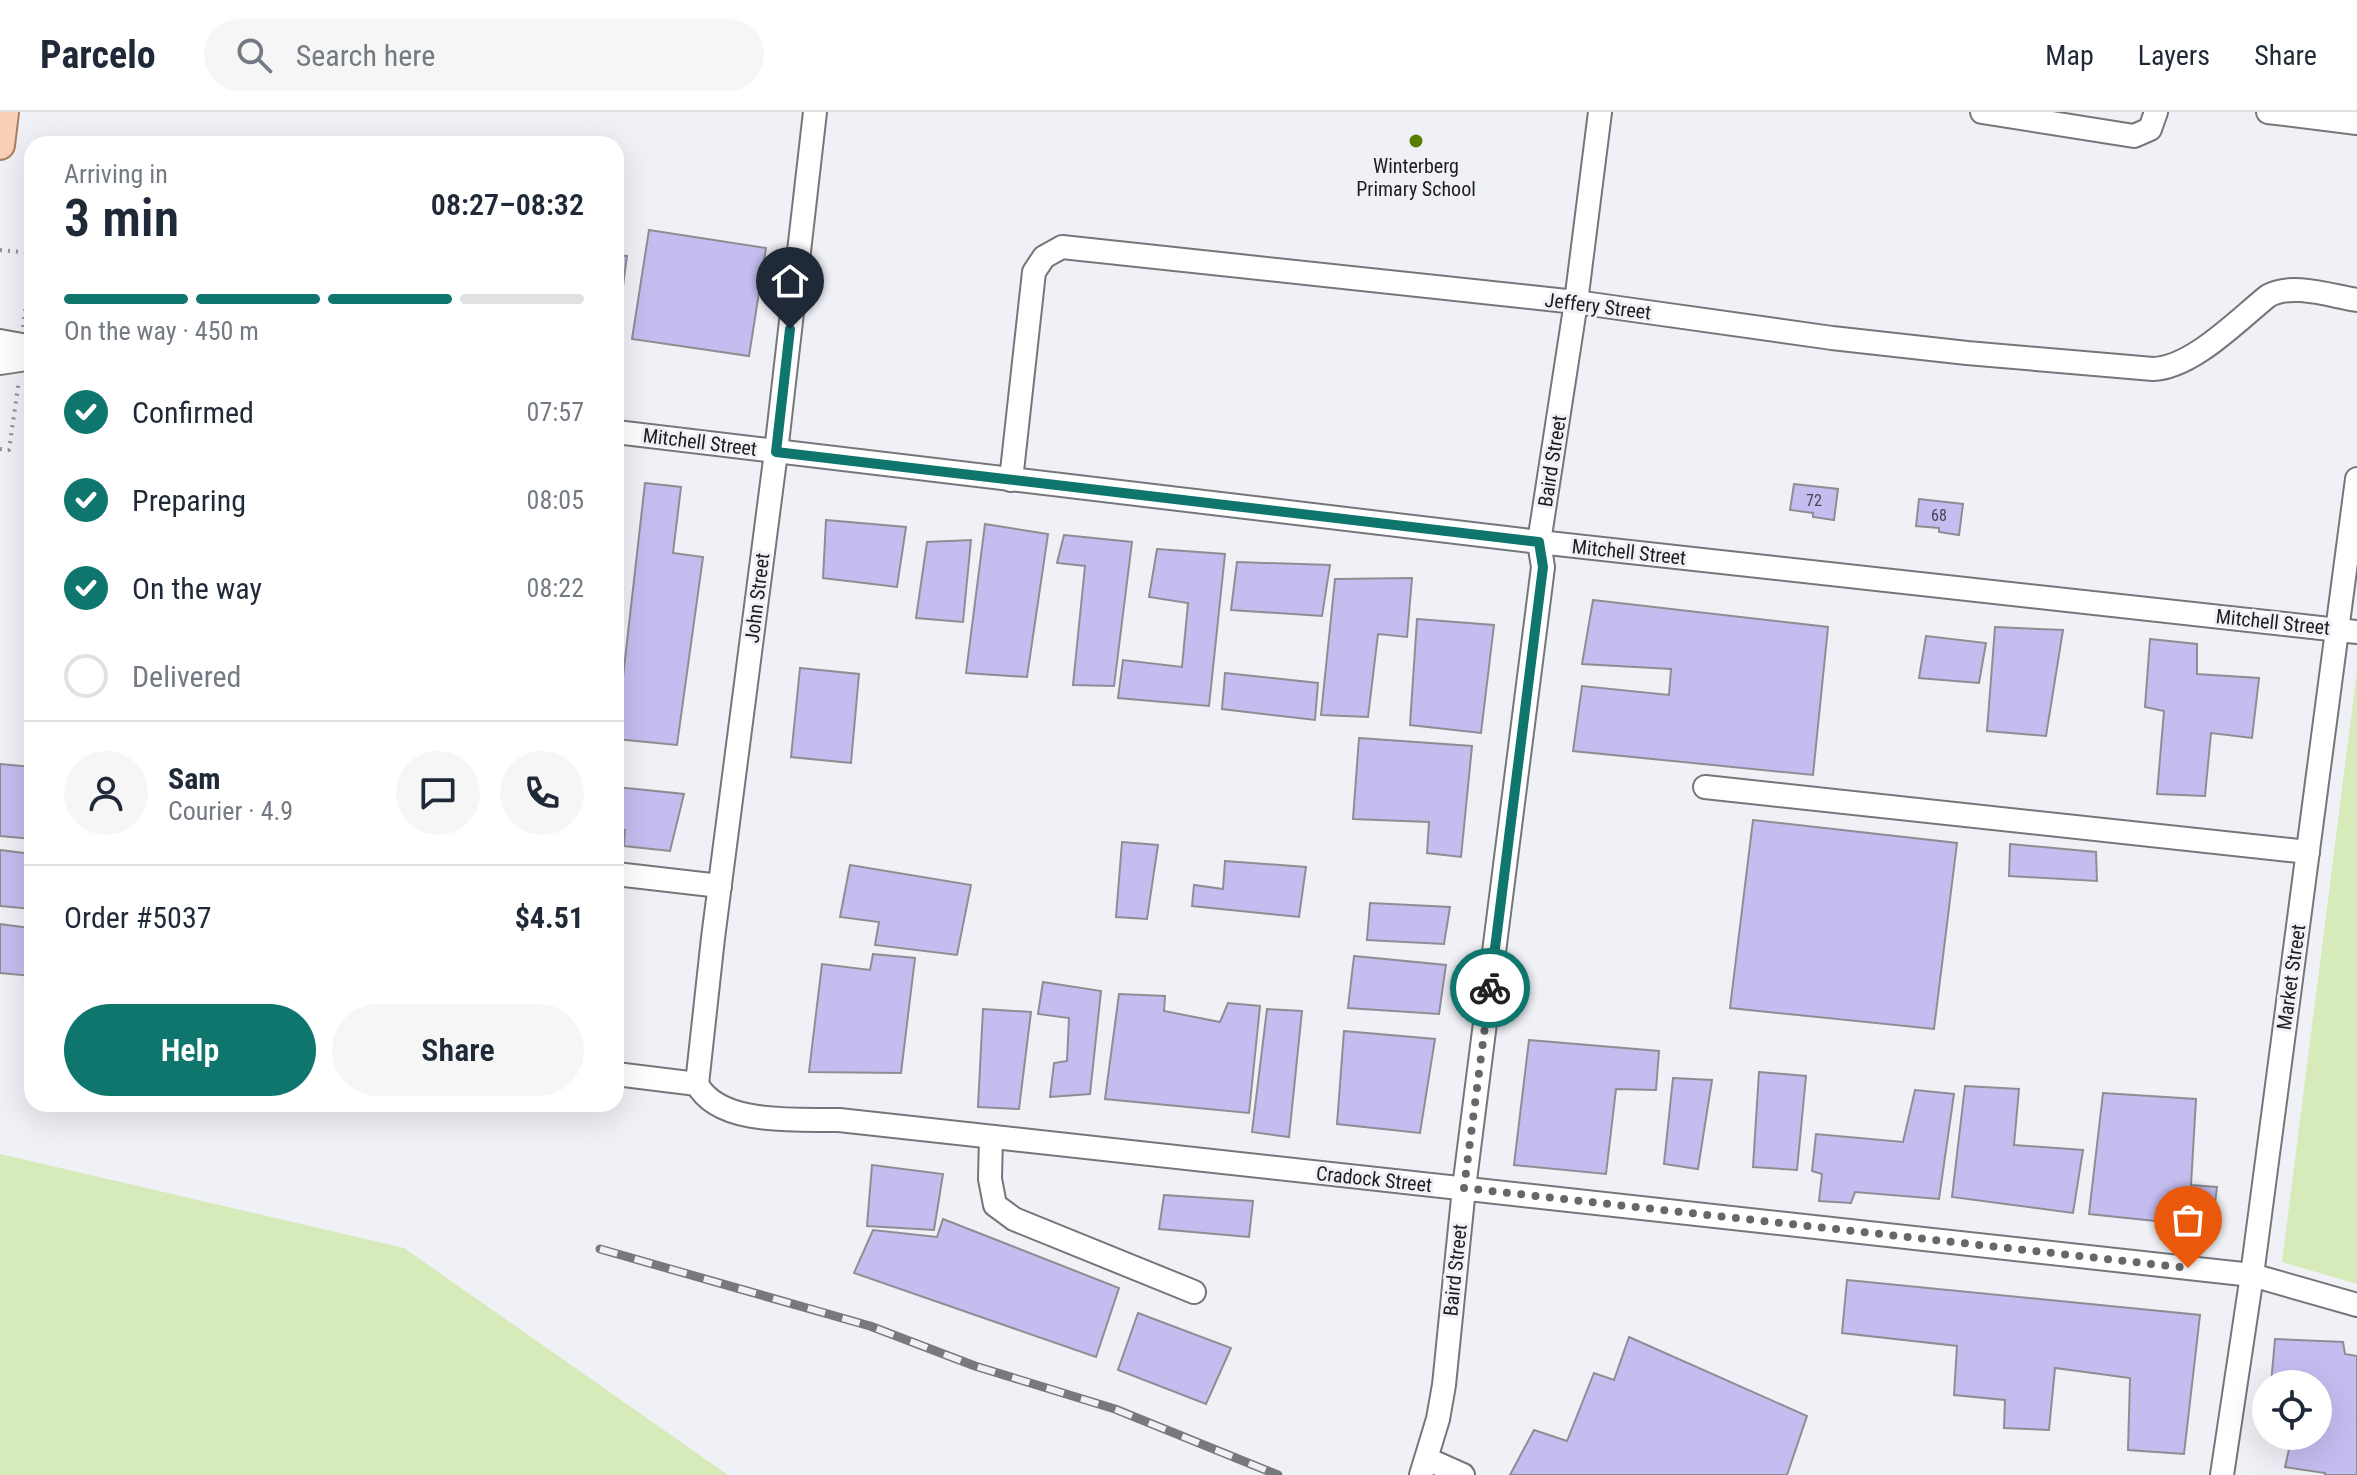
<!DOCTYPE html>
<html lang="en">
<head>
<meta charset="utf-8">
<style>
  :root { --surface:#fff; --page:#f6f6f7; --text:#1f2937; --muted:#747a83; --line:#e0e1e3; --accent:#0f766e }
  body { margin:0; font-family:"Roboto Condensed",sans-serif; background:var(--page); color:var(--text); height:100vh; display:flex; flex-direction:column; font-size:30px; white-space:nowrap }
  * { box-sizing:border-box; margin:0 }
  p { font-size:26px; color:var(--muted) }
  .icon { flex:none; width:44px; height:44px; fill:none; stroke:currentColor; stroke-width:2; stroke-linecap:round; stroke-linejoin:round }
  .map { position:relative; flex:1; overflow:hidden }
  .panel { position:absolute; left:24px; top:24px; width:600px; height:976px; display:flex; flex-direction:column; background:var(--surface); border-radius:24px; box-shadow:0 8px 32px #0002 }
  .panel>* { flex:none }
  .buttons { position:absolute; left:2252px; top:1258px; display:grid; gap:16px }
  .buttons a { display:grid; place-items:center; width:80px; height:80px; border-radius:50%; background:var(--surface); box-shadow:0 8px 32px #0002; font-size:40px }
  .pin { position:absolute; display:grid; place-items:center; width:68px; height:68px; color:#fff; margin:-82px -34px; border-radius:50% 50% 50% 0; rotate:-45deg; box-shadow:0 0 8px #0007 }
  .pin .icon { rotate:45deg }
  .courier { position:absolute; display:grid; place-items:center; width:80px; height:80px; margin:-40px; border:6px solid #0f766e; border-radius:50%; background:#fff; color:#222; box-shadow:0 2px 10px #0007 }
  .headline em { font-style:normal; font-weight:600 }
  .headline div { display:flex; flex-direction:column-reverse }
  .headline { display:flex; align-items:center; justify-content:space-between; height:136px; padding:0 40px }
  h1 { font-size:52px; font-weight:600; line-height:60px }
  .bar { display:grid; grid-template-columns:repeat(4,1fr); gap:12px 8px; align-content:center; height:96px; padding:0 40px }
  .bar i { height:10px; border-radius:6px; background:var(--line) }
  .bar .selected { background:var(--accent) }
  .bar p { grid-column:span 4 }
  .line { display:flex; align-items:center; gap:20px; padding:0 40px; border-top:2px solid var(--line) }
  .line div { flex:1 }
  .round { display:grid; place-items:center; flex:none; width:84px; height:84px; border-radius:42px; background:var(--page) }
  ol { padding:0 40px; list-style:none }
  li { display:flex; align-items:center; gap:24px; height:88px }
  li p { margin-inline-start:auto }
  li .icon { padding:8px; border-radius:50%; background:var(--accent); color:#fff; stroke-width:4 }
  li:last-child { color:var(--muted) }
  li i { width:44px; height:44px; border:4px solid var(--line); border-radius:50% }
  .action { display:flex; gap:16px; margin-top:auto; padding:16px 40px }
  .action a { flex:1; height:92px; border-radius:48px; background:var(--accent); color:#fff; font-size:32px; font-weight:600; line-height:92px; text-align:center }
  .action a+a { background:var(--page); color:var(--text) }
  header { display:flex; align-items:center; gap:48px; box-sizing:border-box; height:112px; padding:0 40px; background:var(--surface); border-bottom:2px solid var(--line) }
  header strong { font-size:38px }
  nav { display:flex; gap:44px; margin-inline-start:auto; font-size:28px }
  .search { width:560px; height:72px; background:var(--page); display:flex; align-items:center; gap:20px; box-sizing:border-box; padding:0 28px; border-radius:44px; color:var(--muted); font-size:30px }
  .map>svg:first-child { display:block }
  .green { fill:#d7eaba }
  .building { fill:#c4bdf0; stroke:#8e8e92; stroke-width:2 }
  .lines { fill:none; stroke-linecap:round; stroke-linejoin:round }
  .minor-casing { stroke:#74767a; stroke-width:26 }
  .major-casing { stroke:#aa7e63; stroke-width:32 }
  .path { stroke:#909195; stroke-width:4; stroke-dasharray:2 6; stroke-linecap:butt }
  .minor { stroke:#fff; stroke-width:22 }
  .major { stroke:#fad1b7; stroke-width:28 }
  .rail-casing { stroke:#77797c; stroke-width:9 }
  .rail { stroke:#eff1f6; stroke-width:6; stroke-dasharray:18; stroke-linecap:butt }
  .done { stroke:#66676a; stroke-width:8; stroke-dasharray:0 14.4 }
  .route { stroke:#0f766e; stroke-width:10 }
  .poi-dot { fill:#567f01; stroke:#eff1f6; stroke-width:3 }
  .labels { text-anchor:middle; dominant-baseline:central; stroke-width:6; stroke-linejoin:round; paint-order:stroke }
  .number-label { font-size:16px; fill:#464553 }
  .poi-label { font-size:20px; fill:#1c1d1f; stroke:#eff1f6 }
  .street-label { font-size:20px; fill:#1c1d1f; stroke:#eff1f6 }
</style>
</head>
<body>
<header>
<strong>Parcelo</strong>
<div class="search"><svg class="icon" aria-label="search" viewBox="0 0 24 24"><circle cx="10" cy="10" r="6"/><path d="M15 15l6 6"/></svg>Search here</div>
<nav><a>Map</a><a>Layers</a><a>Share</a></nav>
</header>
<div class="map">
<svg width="2357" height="1363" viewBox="0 0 2357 1363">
  <rect width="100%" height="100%" fill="#eff1f6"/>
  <g class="green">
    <polygon points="2357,559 2357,1172 2282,1150"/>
    <polygon points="0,1042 404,1136 728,1363 0,1363"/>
  </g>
  <g class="building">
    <polygon points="649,118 766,136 749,244 632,227"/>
    <polygon points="616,143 627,144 616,227"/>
    <polygon points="645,371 681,375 673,441 703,445 677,633 616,627"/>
    <polygon points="1794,372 1838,377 1834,408 1813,405 1813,401 1790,398"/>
    <polygon points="1919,387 1963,392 1959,423 1939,420 1939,416 1916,414"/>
    <polygon points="826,408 906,415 897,475 823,466"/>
    <polygon points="985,412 1048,422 1027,565 966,561"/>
    <polygon points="1064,423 1132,430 1114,574 1073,573 1085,454 1057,451"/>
    <polygon points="971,428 963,510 916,506 927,430"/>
    <polygon points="1157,437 1225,442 1209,594 1118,586 1123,548 1182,555 1188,491 1149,485"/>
    <polygon points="1237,450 1330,453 1322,504 1231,498"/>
    <polygon points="1412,466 1407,525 1378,522 1368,605 1321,603 1335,467"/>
    <polygon points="1593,488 1828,515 1813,663 1573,639 1582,574 1669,583 1671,557 1582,552"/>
    <polygon points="1417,507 1494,513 1481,621 1410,613"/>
    <polygon points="1995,515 2063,518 2046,624 1987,619"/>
    <polygon points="1926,524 1986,531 1979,571 1919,566"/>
    <polygon points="2150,527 2197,532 2197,562 2259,566 2252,626 2211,621 2205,684 2157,682 2164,599 2145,595"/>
    <polygon points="800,556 859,562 851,651 791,645"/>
    <polygon points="1225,561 1318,571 1315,608 1222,597"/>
    <polygon points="1359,626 1472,634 1461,745 1427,741 1429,710 1353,707"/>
    <polygon points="0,652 32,655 32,727 0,724"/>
    <polygon points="616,675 684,682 670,739 624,734 625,718 616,717"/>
    <polygon points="1753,708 1957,731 1934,917 1730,896"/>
    <polygon points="1122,730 1158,733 1147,807 1116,805"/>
    <polygon points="2010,732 2096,740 2097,769 2009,764"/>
    <polygon points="0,738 32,742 32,797 0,794"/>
    <polygon points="1225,749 1306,755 1299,805 1192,794 1194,773 1223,777"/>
    <polygon points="850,753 971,773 957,843 875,833 879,810 840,805"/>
    <polygon points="1370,791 1450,795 1444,832 1367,828"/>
    <polygon points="32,797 32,864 0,861 0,812 30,816"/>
    <polygon points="873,842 915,846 901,961 809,960 822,852 870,858"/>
    <polygon points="1354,844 1446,853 1439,902 1348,896"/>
    <polygon points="1043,870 1101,879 1090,982 1050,985 1054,951 1067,949 1069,906 1038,902"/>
    <polygon points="1119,882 1165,884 1164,899 1220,910 1228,891 1260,894 1249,1001 1105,987"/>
    <polygon points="983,897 1031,900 1019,997 978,995"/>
    <polygon points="1267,897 1302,899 1289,1025 1252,1020"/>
    <polygon points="1344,919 1435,927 1420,1021 1337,1012"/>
    <polygon points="1529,928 1659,939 1656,978 1616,977 1606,1062 1514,1053"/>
    <polygon points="1759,960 1806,964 1797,1058 1753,1055"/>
    <polygon points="1673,966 1712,968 1698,1057 1664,1052"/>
    <polygon points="1965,974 2019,977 2014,1033 2083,1038 2073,1101 1952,1085"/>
    <polygon points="1915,978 1954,982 1939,1087 1855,1080 1851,1091 1819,1089 1822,1062 1812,1059 1816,1022 1903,1030"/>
    <polygon points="2103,981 2196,987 2191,1073 2217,1075 2212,1115 2089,1102"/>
    <polygon points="872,1053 943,1062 934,1118 867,1114"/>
    <polygon points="1164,1083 1253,1089 1249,1125 1159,1117"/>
    <polygon points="943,1107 1119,1176 1096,1245 854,1161 873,1118 937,1125"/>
    <polygon points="1847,1168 2200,1203 2184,1342 2128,1338 2130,1266 2055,1256 2049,1318 2004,1316 2005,1288 1954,1283 1957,1234 1842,1221"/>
    <polygon points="1138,1201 1231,1236 1206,1292 1118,1258"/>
    <polygon points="1629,1225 1807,1304 1787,1363 1510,1363 1534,1318 1567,1329 1594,1261 1614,1268"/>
    <polygon points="2275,1227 2343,1230 2345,1242 2357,1244 2357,1363 2325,1363 2325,1361 2285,1355 2292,1324 2318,1324 2318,1272 2271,1272"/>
  </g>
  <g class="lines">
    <g class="minor-casing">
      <g id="minor">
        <polyline points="1982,0 2134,24 2150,17 2156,0"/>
        <polyline points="2268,0 2357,11"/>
        <polyline points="0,229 22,233 32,238"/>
        <polyline points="0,251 20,248 32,243"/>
        <polyline points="616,320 1539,430 2357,520"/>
        <path d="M1011,368L1034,160L1044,145L1062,135L1576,190L1832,226L1967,241L2153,257C2192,256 2238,208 2268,184C2292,170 2331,184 2357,188"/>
        <polyline points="1705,675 2308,740"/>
        <polyline points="616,762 720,774"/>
        <polyline points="616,962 697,972"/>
        <path d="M697,972C719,1014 797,1007 839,1008L2252,1163L2357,1193"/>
        <polyline points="697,972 713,826 776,340 815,0"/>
        <polyline points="991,1025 990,1067 995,1093 1014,1107 1194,1180"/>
        <polyline points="1427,1347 1463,1363"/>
        <polyline points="1421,1363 1438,1307 1444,1273 1464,1076 1543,455 1539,430 1576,190 1600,0"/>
        <polyline points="2222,1363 2252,1163 2357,367"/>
      </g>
    </g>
    <g class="major-casing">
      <polyline id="major" points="0,33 4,0"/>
    </g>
    <g class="path">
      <polyline points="0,138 32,141"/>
      <polyline points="23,215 32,146"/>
      <polyline points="0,337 9,338 19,268"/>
    </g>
    <use href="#minor" class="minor"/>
    <use href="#major" class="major"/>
    <g class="rail-casing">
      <polyline id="rail" points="600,1137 870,1214 975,1254 1115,1297 1278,1363"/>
    </g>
    <use href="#rail" class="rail"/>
  </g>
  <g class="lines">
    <polyline class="done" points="1490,876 1464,1076 2188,1156"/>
    <polyline class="route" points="790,217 776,340 1539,430 1543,455 1490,876"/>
  </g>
  <circle class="poi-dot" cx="1416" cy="29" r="8"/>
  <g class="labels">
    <g class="number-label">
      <text x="1814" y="388">72</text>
      <text x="1939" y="403">68</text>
    </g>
    <g class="poi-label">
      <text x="1416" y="54">Winterberg<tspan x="1416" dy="23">Primary School</tspan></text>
    </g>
    <g class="street-label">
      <text transform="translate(1598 194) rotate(7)">Jeffery Street</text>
      <text transform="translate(700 330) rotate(7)">Mitchell Street</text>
      <text transform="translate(1552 349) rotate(-81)">Baird Street</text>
      <text transform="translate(1629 440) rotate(6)">Mitchell Street</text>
      <text transform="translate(757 486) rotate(-83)">John Street</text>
      <text transform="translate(2273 510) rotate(6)">Mitchell Street</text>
      <text transform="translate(2291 865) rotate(-82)">Market Street</text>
      <text transform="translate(1374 1067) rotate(6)">Cradock Street</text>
      <text transform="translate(1455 1158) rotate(-84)">Baird Street</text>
    </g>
  </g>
</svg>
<div class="buttons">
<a><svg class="icon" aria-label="locate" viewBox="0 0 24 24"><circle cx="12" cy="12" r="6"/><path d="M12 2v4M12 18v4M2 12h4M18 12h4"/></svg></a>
</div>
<div class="pin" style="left:2188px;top:1156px;background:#ea580c"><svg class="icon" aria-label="bag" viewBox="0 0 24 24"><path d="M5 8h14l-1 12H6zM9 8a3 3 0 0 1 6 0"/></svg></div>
<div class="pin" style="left:790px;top:217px;background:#1f2937"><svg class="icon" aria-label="home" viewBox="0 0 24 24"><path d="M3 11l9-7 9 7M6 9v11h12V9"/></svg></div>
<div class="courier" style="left:1490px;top:876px"><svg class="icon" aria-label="bike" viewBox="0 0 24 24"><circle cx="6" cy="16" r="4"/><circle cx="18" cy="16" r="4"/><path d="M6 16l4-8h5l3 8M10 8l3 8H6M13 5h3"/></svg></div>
<section class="panel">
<div class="headline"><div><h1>3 min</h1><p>Arriving in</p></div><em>08:27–08:32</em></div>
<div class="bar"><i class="selected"></i><i class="selected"></i><i class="selected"></i><i></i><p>On the way · 450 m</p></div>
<ol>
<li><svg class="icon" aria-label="check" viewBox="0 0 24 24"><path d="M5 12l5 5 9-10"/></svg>Confirmed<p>07:57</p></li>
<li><svg class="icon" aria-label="check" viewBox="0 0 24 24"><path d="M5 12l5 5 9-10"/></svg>Preparing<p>08:05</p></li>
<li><svg class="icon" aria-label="check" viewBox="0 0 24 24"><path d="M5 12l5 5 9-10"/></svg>On the way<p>08:22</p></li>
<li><i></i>Delivered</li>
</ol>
<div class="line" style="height:144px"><a class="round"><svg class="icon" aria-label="person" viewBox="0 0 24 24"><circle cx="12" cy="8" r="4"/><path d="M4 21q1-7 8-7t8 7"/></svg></a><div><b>Sam</b><p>Courier · 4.9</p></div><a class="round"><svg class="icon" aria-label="chat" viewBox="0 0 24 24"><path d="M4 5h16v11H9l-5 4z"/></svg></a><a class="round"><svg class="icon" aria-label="phone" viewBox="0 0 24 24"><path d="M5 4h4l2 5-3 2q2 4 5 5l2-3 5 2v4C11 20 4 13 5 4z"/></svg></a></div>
<div class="line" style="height:104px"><div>Order #5037</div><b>$4.51</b></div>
<div class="action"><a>Help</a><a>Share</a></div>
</section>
</div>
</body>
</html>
